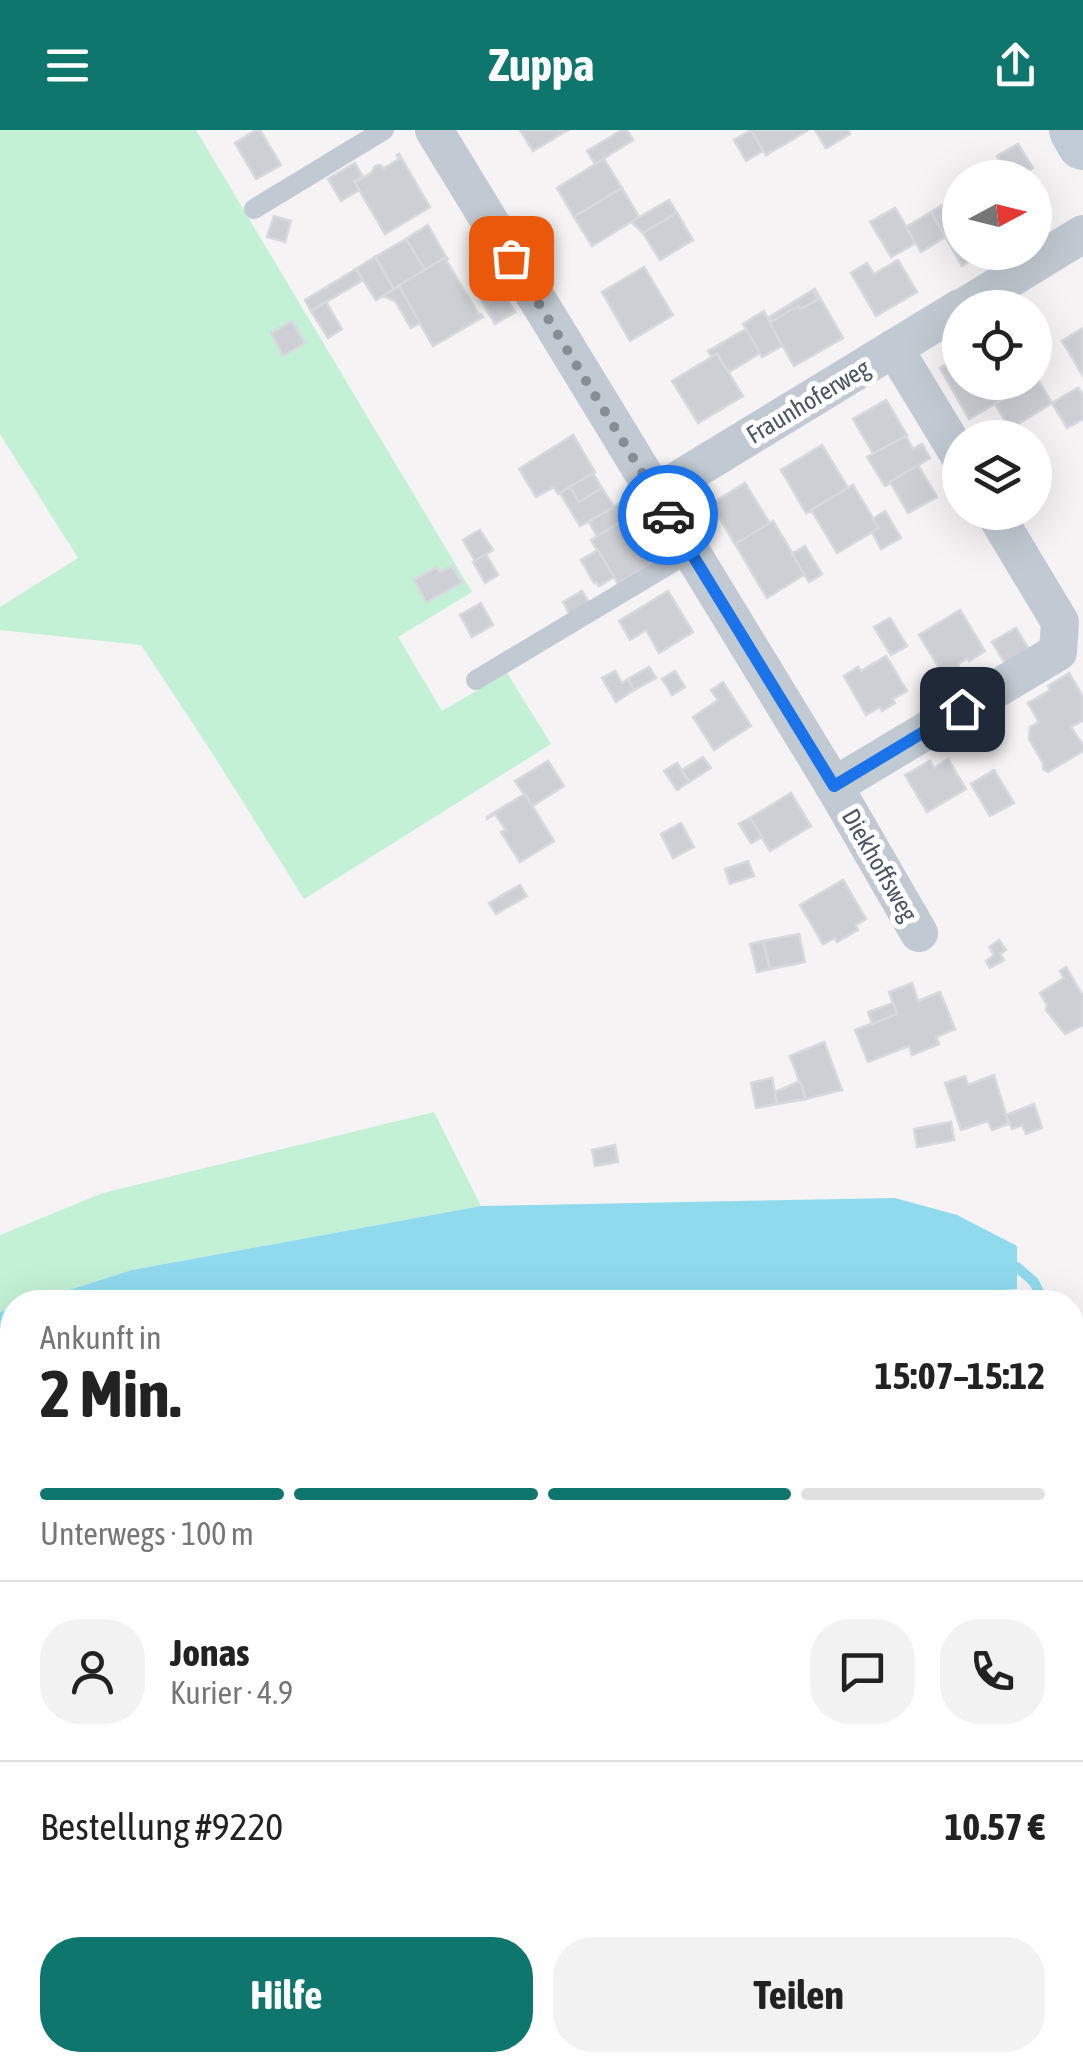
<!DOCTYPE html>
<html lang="de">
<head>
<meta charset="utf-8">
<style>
  :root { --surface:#fff; --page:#f2f2f2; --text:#222; --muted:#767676; --line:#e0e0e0; --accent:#0f766e }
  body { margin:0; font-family:"Asap Condensed",sans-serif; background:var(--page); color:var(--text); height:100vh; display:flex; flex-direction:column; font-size:38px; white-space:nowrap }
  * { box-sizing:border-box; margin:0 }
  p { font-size:32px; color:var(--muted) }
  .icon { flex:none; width:55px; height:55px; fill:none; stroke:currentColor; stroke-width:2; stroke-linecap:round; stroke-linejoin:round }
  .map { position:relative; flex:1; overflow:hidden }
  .details { position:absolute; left:0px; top:1160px; width:1085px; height:782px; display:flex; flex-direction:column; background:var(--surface); border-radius:40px 40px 0 0; box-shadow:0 10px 40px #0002 }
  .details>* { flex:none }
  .needle { width:65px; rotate:83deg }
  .fabs { position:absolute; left:942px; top:30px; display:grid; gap:20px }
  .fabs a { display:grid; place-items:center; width:110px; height:110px; border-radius:50%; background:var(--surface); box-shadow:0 10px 40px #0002; font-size:50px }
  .pin { position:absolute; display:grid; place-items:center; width:85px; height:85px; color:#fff; margin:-42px; border-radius:20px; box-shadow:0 5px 15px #0006 }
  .courier { position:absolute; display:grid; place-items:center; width:100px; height:100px; margin:-50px; border:8px solid #1a73e8; border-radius:50%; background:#fff; color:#222; box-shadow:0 2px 12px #0007 }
  .head em { font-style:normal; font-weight:700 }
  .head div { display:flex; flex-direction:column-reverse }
  .head { display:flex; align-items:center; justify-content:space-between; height:170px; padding:0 40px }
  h1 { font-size:65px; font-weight:700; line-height:75px }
  .bar { display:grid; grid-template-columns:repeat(4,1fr); gap:15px 10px; align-content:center; height:120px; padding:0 40px }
  .bar i { height:12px; border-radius:8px; background:var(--line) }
  .bar .selected { background:var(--accent) }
  .bar p { grid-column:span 4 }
  .line { display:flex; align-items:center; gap:25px; padding:0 40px; border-top:2px solid var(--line) }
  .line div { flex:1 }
  .round { display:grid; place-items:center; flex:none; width:105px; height:105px; border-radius:40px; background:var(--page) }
  .button { display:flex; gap:20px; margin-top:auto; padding:20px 40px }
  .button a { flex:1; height:115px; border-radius:40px; background:var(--accent); color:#fff; font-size:40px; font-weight:700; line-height:115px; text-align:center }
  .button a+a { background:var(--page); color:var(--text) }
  header { display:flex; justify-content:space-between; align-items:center; height:130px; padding:0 40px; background:var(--accent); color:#fff; font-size:45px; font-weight:700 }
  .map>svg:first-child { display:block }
  .green { fill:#c3f1d5 }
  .water { fill:#90daee }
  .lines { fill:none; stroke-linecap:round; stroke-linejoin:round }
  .stream { stroke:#90daee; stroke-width:10 }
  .building { fill:#cdcfd5; stroke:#d7d9de; stroke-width:2.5 }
  .lane { stroke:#c1cad2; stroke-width:20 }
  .street { stroke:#c1cad2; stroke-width:38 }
  .secondary { stroke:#c1cbd6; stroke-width:52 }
  .done { stroke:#868d94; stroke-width:10; stroke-dasharray:0 18 }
  .route { stroke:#1a73e8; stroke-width:12 }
  .labels { text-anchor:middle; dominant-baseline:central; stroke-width:10; stroke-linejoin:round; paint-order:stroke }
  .street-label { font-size:25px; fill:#4a5661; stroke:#fff }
</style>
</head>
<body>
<header><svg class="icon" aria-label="menu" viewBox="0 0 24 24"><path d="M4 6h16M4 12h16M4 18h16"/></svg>Zuppa<svg class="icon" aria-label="share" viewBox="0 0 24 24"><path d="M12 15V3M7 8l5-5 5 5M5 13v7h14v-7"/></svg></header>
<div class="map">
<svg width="1083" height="1941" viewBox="0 0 1083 1941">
  <rect width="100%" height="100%" fill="#f5f3f3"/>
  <g class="green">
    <polygon points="0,0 196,0 472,462 398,507 442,581 507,543 551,614 304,769 209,618 141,515 0,500 0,477 78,428 0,304"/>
    <polygon points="434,982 481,1076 132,1140 31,1172 12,1172 12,1178 0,1182 0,1105 103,1063"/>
    <polygon points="12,1587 12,1684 0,1690 0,1593"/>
  </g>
  <g class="water">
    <polygon points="895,1068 957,1085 1017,1116 1017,1159 844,1172 31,1172 132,1140 481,1076"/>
    <polygon points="12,1178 12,1587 0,1593 0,1182"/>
    <polygon points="12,1684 12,1930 196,1930 188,1941 0,1941 0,1690"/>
  </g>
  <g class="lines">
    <g class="stream">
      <polyline points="1017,1137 1034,1152 1044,1172"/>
      <polyline points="1072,1230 1083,1251"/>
    </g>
  </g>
  <g class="building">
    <polygon points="256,0 260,0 281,35 256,49 235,13"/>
    <polygon points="520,0 568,0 533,21"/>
    <polygon points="622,0 627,0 633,10 595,34 587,21"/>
    <polygon points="751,0 807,0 807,1 766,25"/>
    <polygon points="751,0 763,21 746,31 734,10"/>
    <polygon points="815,0 848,0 850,4 826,18"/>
    <polygon points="1018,14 1033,38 1016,48 1010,48 997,26"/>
    <polygon points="399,24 430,77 385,104 354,51 356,49 357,51 371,43 375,36 380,35 384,38 399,29 397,25"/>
    <polygon points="604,29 622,58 574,87 557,58"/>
    <polygon points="355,33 363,47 354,51 359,60 341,71 328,49"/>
    <polygon points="622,58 639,87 592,116 574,87"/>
    <polygon points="960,64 960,122 985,122 962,136 931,82"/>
    <polygon points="669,70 677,83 643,103 631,92"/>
    <polygon points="895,78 916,113 891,127 870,92"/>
    <polygon points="931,82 945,107 921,122 906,97"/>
    <polygon points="677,83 693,110 660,130 643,103"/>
    <polygon points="274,86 291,91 285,112 267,107"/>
    <polygon points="428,95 446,127 425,140 406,109"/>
    <polygon points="406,109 425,140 394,159 375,127"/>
    <polygon points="375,127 394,159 376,170 356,139"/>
    <polygon points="446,127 448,129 446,130 479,185 481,184 483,187 433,216 398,156"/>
    <polygon points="898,130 917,162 876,186 851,143 867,133 874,144"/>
    <polygon points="644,137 673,185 630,211 602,162"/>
    <polygon points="356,139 363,150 311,181 305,170"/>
    <polygon points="399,156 420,193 411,198 395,171 383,166"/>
    <polygon points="500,158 515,182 495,194 481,170"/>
    <polygon points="815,159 843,208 794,236 767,188 769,187 772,191 798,176 800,179 818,169 813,160"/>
    <polygon points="813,160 818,169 800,179 798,176 772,191 769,187"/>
    <polygon points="326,172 342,199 328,208 311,181"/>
    <polygon points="764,181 782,216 762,227 743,194"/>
    <polygon points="292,191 305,213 283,226 271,203"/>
    <polygon points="1083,198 1083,246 1062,211"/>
    <polygon points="746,199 760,223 729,242 717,224 712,227 708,221"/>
    <polygon points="717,224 743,266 698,293 672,251"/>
    <polygon points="960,226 960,252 1003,252 1010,265 969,289 940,238"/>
    <polygon points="1035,245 1052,273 1010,299 995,274 1010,265 1005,257 1013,252 1035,252"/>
    <polygon points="1078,258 1083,265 1083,289 1067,298 1052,273"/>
    <polygon points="886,270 907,305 874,325 853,289"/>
    <polygon points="573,305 595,342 558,364 554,357 536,367 519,339"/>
    <polygon points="906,306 913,319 922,314 930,328 885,356 867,327"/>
    <polygon points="822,315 848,358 853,355 806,383 781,340"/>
    <polygon points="918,335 937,367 908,383 890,352"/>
    <polygon points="593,343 602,358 579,372 570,357"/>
    <polygon points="745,353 770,394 735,414 711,374"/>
    <polygon points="853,355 879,398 837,423 812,381 806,383"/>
    <polygon points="570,357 579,372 602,358 614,377 580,396 560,363"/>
    <polygon points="620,373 629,387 597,406 589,392"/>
    <polygon points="885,381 901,408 881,419 872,402 879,398 873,389"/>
    <polygon points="624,390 651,434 618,454 591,410"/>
    <polygon points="773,391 805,444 767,468 735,414"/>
    <polygon points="480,400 493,420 475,431 463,410"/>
    <polygon points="805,416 822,444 809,452 792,424"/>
    <polygon points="598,420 614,447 599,456 596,452 594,453 581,430"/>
    <polygon points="486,424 498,445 485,453 473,432"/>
    <polygon points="452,436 462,453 426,472 414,450 437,437 440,442"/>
    <polygon points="582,461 590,474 570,485 563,472"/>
    <polygon points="668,461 693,502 659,523 646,500 630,510 619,491"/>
    <polygon points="481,473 493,495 472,507 460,485"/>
    <polygon points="960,480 985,521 969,531 968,528 958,534 959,537 944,546 919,505"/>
    <polygon points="890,488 907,516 891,525 874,497"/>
    <polygon points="1016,498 1030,521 1006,535 992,512"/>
    <polygon points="886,526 907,561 893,569 895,573 882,581 880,577 866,585 844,546 858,537 861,541"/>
    <polygon points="649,537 656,548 634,560 628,549"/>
    <polygon points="615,541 622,553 628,549 634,560 616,572 602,548"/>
    <polygon points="675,541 685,557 672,565 662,549"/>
    <polygon points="1069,543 1083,567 1083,590 1071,597 1083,615 1083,621 1048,642 1043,639 1043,633 1029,609 1030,597 1039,592 1028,573 1050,560 1048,556"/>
    <polygon points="723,552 751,596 714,620 693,587 718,570 711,560"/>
    <polygon points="703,627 711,638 689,652 682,640"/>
    <polygon points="948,629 966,659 927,682 905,645 930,631 934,638"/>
    <polygon points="548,631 564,656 532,676 515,651"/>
    <polygon points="677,633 689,652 677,660 664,641"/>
    <polygon points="994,640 1014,673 990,686 971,654"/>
    <polygon points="791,663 811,696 770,721 750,688"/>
    <polygon points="525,664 554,711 520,732 501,702 506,700 495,684 487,689 487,687"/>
    <polygon points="750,688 762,707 751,713 739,694"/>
    <polygon points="681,693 694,717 673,728 661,704"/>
    <polygon points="748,731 754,746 730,754 725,739"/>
    <polygon points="843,750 866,789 856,795 858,800 837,812 835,808 823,814 800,775"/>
    <polygon points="520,755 527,766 496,784 489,773"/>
    <polygon points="799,804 805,832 770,839 763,811"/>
    <polygon points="999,810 1006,820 1000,824 1004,830 990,838 986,831 994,825 989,817"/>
    <polygon points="763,811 770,839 757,842 750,814"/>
    <polygon points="1066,837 1083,866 1083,895 1065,904 1046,880 1047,875 1040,863 1064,848 1060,841"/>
    <polygon points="912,853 918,871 940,862 955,899 936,907 939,914 912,925 909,916 868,932 855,900 897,884 889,862"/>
    <polygon points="893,873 897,884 872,894 868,882"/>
    <polygon points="824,912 842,960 806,969 790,926"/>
    <polygon points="994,945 1009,994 992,1000 988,991 961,1000 945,953 965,946 968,955"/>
    <polygon points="772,948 777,974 756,978 751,953"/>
    <polygon points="800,951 806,969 777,974 775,962"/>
    <polygon points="1034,974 1042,998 1026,1004 1022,995 1012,999 1006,985"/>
    <polygon points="951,992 954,1010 917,1017 914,999"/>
    <polygon points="615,1015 618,1032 595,1036 592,1020"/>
    <polygon points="430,1930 678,1930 693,1941 422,1941"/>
  </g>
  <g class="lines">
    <g class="lane">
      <polyline points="254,79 384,0"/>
      <polyline points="476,550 690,422"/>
      <polyline points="772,1930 786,1941"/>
      <polyline points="351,1941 360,1930"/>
    </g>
    <g class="street">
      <polyline points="434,0 834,656 919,803"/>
      <polyline points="962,178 1083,104"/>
      <polyline points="894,218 960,327"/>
      <polyline points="655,364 960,178"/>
      <polyline points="834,656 1058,522 1060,492 994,382"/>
    </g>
    <polyline class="secondary" points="1075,0 1083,14"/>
  </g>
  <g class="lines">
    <polyline class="done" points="511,128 668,385"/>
    <polyline class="route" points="668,385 834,656 962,579"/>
  </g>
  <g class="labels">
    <g class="street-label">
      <text transform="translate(808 271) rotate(-31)">Fraunhoferweg</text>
      <text transform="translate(880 735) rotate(60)">Diekhoffsweg</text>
    </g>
  </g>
</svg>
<div class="fabs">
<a><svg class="needle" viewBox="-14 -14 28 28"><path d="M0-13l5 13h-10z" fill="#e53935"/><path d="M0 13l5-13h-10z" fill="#767676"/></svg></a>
<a><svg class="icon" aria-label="locate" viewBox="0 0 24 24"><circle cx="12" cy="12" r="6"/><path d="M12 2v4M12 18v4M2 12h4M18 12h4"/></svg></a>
<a><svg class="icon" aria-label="layers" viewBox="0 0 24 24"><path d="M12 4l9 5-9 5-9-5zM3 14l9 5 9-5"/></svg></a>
</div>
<div class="pin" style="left:511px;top:128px;background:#ea580c"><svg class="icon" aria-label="bag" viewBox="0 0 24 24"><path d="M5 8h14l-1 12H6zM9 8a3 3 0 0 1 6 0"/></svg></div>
<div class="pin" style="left:962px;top:579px;background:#1f2937"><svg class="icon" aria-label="home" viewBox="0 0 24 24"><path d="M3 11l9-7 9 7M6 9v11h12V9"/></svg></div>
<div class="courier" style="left:668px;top:385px"><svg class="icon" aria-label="car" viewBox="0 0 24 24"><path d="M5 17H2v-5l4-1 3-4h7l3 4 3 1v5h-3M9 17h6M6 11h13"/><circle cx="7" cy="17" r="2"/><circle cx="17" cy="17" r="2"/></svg></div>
<section class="details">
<div class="head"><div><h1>2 Min.</h1><p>Ankunft in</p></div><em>15:07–15:12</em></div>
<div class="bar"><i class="selected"></i><i class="selected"></i><i class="selected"></i><i></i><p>Unterwegs · 100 m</p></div>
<div class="line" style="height:180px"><a class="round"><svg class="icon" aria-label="person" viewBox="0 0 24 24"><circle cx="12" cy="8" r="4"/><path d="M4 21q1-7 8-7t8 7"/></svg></a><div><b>Jonas</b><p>Kurier · 4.9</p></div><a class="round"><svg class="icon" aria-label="chat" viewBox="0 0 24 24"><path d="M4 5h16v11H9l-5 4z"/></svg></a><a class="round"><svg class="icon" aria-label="phone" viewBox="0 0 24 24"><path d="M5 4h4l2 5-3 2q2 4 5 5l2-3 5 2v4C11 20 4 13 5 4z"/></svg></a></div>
<div class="line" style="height:130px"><div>Bestellung #9220</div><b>10.57 €</b></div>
<div class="button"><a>Hilfe</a><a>Teilen</a></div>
</section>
</div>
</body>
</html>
